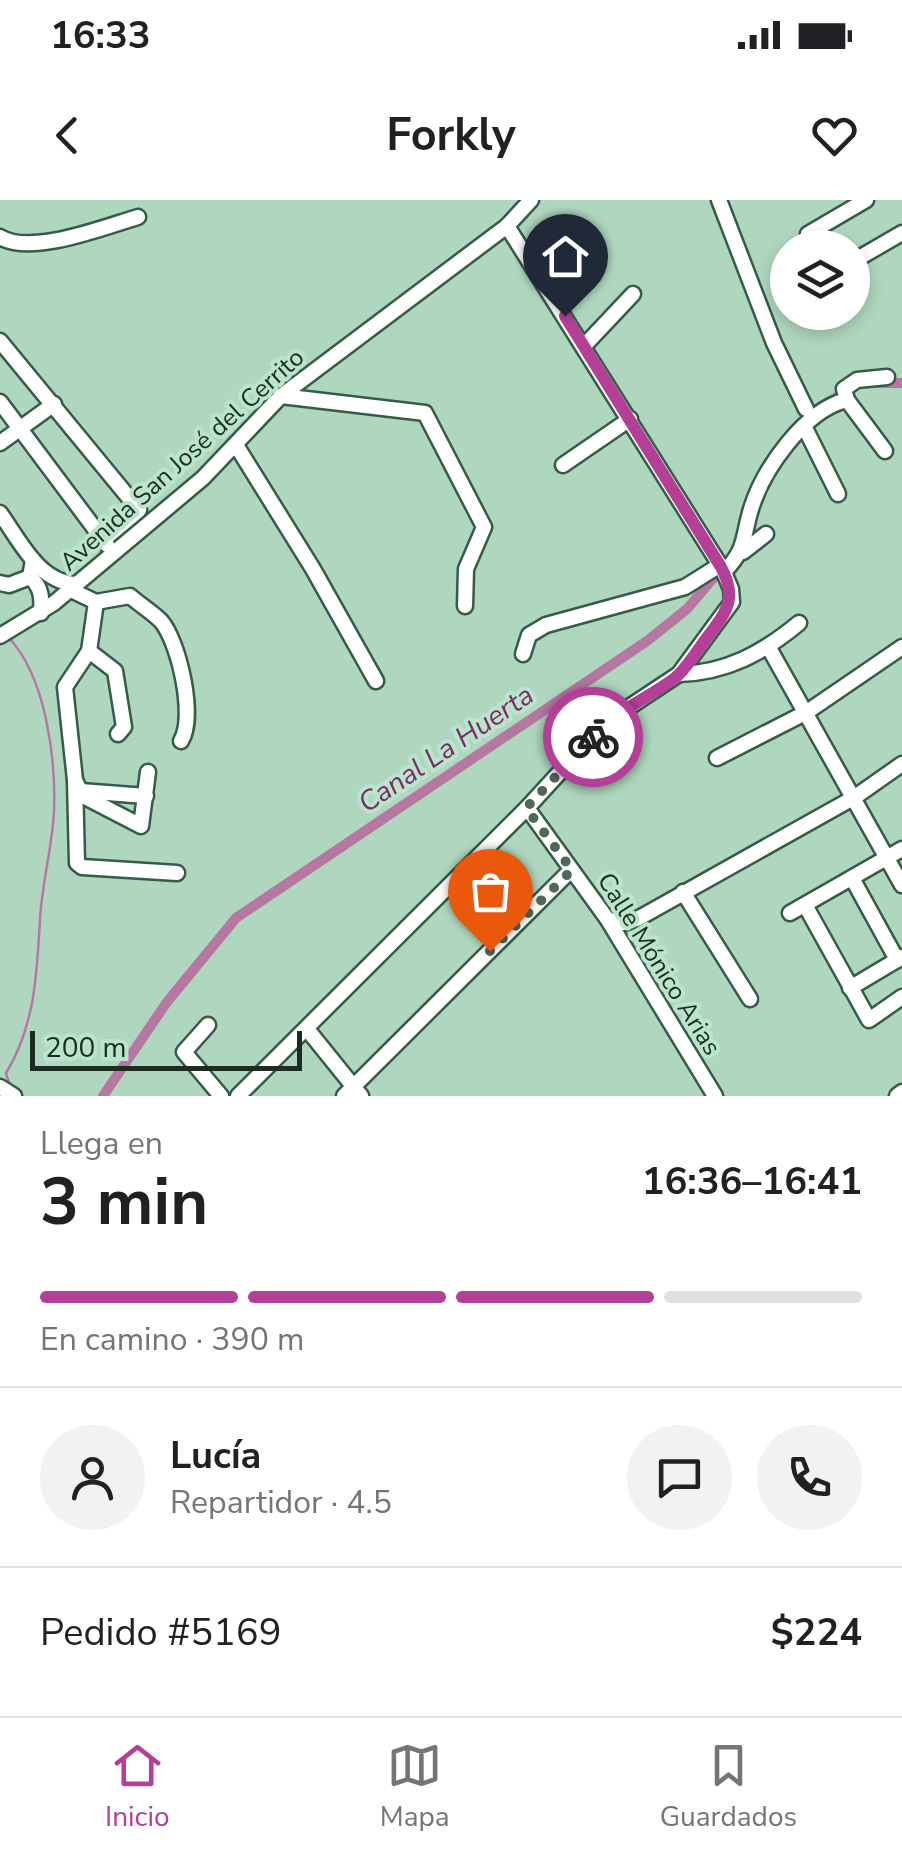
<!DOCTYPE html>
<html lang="es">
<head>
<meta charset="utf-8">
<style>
  :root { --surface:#fff; --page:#f2f2f2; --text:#202124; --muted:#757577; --line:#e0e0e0; --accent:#b43f97 }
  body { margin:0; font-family:"Nunito Sans",sans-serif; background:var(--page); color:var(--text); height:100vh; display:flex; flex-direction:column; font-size:38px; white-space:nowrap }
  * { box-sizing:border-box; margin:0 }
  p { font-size:32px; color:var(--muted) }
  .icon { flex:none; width:55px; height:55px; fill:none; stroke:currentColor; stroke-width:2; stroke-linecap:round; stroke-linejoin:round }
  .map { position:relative; height:896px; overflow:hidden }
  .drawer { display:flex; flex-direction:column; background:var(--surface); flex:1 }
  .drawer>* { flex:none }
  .tools { position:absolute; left:770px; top:30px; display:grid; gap:20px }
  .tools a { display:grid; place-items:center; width:100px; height:100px; border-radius:50%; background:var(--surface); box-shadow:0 5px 15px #0003; font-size:50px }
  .scale { position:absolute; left:30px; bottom:25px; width:272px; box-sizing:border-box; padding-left:10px; border:5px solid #1c2c23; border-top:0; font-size:28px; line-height:35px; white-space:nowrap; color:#1c2c23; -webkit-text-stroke:8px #bbe4cc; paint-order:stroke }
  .pin { position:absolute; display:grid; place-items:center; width:85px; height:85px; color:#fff; margin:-102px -42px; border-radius:50% 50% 50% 0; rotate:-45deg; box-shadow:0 0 10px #0007 }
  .pin .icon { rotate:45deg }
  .courier { position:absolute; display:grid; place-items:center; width:100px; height:100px; margin:-50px; border:8px solid #b43f97; border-radius:50%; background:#fff; color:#222; box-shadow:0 2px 12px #0007 }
  .summary em { font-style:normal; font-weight:700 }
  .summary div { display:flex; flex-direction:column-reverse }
  .summary { display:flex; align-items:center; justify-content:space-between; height:170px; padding:0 40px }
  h1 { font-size:65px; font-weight:700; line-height:75px }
  .bar { display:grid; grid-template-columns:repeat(4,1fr); gap:15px 10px; align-content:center; height:120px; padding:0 40px }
  .bar i { height:12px; border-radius:8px; background:var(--line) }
  .bar .selected { background:var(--accent) }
  .bar p { grid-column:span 4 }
  .line { display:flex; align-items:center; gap:25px; padding:0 40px; border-top:2px solid var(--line) }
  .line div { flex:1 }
  .round { display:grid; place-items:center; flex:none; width:105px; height:105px; border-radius:52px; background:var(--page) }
  .status { display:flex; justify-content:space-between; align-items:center; height:70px; padding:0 50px; background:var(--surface); direction:ltr }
  .status svg { height:28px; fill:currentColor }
  header { display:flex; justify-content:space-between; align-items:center; height:130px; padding:0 40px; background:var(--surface); font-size:45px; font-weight:700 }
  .menu { display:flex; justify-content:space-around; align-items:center; height:140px; border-top:2px solid var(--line); background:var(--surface); font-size:28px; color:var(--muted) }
  .menu a { display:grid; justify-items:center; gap:5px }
  .menu .selected { color:var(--accent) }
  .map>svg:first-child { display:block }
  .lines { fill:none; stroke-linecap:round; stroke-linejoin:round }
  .stream { stroke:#b777a3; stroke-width:2.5 }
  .canal { stroke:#b777a3; stroke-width:10 }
  .minor-casing { stroke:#365b47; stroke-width:19 }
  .minor { stroke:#fff; stroke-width:14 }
  .done { stroke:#4f685a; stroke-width:10; stroke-dasharray:0 18 }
  .route { stroke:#b43f97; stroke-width:12 }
  .labels { text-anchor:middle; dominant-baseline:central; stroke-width:8; stroke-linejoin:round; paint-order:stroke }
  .street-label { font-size:25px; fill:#1c2c23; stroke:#bbe4cc }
  .water-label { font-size:28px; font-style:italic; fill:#7a2c66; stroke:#bbe4cc }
</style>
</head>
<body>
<div class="status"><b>16:33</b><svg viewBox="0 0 49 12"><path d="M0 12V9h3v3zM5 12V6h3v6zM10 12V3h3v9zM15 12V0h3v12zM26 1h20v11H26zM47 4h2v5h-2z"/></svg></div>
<header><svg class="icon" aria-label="back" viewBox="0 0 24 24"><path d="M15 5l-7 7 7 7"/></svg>Forkly<svg class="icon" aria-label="heart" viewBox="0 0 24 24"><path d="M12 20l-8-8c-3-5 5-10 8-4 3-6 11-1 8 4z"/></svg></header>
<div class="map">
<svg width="902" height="896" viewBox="0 0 902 896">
  <rect width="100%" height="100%" fill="#afd7bf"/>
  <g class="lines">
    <path class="stream" d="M8,437C46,476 56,559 54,612C52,648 42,683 40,719C37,773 35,826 6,873L10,886"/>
    <g class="canal">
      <polyline points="878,183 902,183"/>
      <polyline points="814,210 847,191"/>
      <polyline points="103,896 167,802 236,718 647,441 687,409 722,368"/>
    </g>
    <g class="minor-casing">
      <g id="minor">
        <polyline points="719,0 774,143 806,209"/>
        <path d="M0,37C31,56 104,27 138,17"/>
        <polyline points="812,48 808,34 866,0"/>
        <polyline points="852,62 902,33"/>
        <polyline points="0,141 139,310 103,340"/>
        <polyline points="584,146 633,94"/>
        <polyline points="281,196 425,213 484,327 466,369 465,406"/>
        <polyline points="0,202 107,345"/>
        <polyline points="804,226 838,294"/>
        <polyline points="0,243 54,204"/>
        <polyline points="236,245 313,369 376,481"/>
        <polyline points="885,251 847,200 844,189 857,180 887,177"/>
        <polyline points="563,265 630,219"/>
        <path d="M0,313C20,341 39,383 77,384"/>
        <polyline points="743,352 766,334"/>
        <path d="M724,372C747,348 742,339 751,309C763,270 804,210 847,200"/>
        <path d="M30,377C42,387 42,399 41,413"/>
        <polyline points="0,383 9,385 30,377 33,360"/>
        <path d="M71,390L96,402L130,396C139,404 152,412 161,421C179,442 196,517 181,541"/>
        <polyline points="96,402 89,451 65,487 75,580 80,591 85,597 141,626 148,572"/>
        <polyline points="0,436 54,403 203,278 281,196 507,26 531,0"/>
        <polyline points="769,448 902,685"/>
        <polyline points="89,451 115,471 124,527 118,534"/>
        <polyline points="523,454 529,435 546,425 685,387 720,365"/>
        <path d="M679,474C726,473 763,453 799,423"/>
        <polyline points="717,558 807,512 902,447"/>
        <polyline points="75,581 77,663 82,667 177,673"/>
        <polyline points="81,591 146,596"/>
        <polyline points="527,608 608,720 715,896"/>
        <polyline points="852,678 897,760"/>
        <polyline points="683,692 750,799"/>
        <polyline points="805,705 869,820 902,797"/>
        <polyline points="790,713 902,649"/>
        <polyline points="608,720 624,723 639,718 855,597 902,564"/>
        <polyline points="850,788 902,757"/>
        <polyline points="208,825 184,852 221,896"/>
        <polyline points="307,829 361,896"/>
        <polyline points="0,887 14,896"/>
        <polyline points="238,896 527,608 605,523 679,474 732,402 731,389 723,370 507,26"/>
        <polyline points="344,896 571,670"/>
        <polyline points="897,896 902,892"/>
      </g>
    </g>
    <use href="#minor" class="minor"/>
  </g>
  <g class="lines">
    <polyline class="done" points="490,751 572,670 526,608 593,537"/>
    <path class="route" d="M565,116L721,367C737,397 728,410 709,435C698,449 688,467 675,478C648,498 616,511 593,537"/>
  </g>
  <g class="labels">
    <g class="street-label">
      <text transform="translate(182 260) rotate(-42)">Avenida San José del Cerrito</text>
      <text transform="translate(659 764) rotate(58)">Calle Mónico Arias</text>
    </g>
    <g class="water-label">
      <text transform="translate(446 549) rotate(-34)">Canal La Huerta</text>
    </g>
  </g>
</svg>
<div class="tools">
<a><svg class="icon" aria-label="layers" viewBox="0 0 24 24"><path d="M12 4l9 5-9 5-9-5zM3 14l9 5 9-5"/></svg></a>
</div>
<div class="scale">200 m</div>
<div class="pin" style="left:490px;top:751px;background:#ea580c"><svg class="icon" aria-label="bag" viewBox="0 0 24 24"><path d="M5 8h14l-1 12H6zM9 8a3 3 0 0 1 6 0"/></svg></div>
<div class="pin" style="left:565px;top:116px;background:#1f2937"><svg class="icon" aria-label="home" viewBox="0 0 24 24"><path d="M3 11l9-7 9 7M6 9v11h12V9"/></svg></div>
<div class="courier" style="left:593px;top:537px"><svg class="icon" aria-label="bike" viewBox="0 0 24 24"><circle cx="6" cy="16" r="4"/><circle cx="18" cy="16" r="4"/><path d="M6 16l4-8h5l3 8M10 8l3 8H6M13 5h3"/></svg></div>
</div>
<section class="drawer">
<div class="summary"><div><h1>3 min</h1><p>Llega en</p></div><em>16:36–16:41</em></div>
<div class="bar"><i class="selected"></i><i class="selected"></i><i class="selected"></i><i></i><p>En camino · 390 m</p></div>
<div class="line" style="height:180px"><a class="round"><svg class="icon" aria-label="person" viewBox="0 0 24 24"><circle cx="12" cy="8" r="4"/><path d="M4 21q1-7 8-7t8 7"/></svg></a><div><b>Lucía</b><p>Repartidor · 4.5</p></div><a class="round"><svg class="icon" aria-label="chat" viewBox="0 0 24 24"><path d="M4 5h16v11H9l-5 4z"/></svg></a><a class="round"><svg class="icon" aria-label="phone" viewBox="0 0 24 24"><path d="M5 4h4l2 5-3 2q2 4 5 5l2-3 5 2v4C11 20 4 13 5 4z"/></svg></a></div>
<div class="line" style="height:130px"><div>Pedido #5169</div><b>$224</b></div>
</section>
<nav class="menu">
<a class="selected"><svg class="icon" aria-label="home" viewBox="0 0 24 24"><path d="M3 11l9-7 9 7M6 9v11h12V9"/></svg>Inicio</a>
<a><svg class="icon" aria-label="map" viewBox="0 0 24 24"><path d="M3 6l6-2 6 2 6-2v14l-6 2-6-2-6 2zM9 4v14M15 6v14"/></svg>Mapa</a>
<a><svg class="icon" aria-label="saved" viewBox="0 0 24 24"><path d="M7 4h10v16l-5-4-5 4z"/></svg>Guardados</a>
</nav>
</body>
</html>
